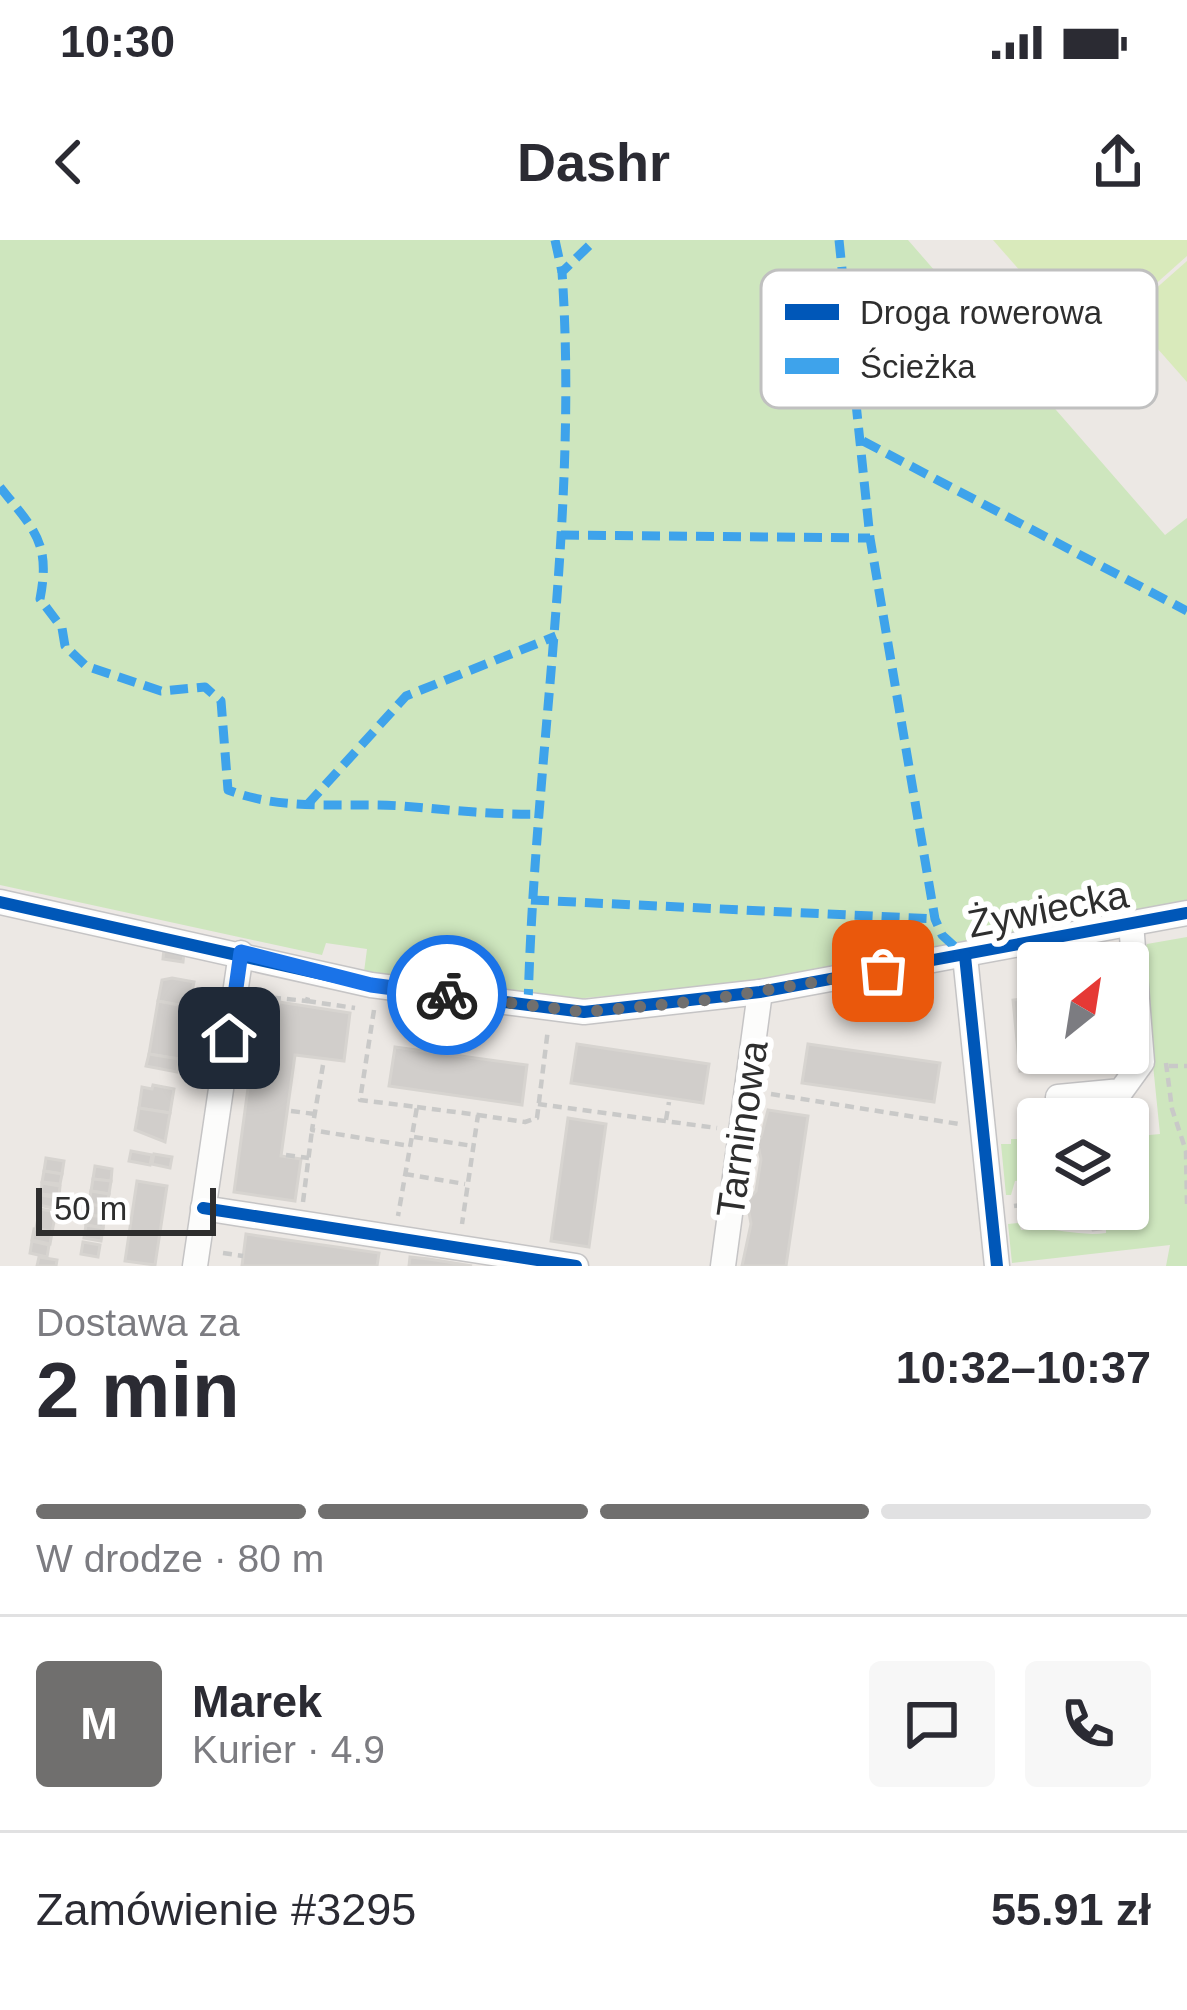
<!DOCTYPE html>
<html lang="pl">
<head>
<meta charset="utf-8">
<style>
  :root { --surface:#fff; --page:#f7f7f7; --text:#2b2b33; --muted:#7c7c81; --line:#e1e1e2; --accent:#706f6e }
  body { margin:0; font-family:Arial,sans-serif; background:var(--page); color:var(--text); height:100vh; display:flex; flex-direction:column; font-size:45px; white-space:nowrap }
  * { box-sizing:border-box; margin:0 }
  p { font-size:39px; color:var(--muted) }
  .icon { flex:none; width:66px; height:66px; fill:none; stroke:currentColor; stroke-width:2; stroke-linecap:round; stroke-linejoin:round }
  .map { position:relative; height:1026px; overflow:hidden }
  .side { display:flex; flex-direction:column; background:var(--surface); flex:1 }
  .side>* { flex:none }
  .needle { width:78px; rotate:30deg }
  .controls { position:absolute; left:1017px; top:702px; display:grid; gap:24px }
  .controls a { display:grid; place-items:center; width:132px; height:132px; border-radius:12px; background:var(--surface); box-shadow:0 3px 9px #0004; font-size:60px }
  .scale { position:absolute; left:36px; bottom:30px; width:180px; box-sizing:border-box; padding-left:12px; border:6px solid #2e2e2e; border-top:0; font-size:33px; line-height:42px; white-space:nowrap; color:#2e2e2e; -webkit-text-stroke:9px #fff; paint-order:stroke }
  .pin { position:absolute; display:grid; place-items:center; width:102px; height:102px; color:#fff; margin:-51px; border-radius:24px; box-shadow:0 6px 18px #0006 }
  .courier { position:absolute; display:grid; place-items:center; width:120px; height:120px; margin:-60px; border:9px solid #1a73e8; border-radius:50%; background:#fff; color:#222; box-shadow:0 3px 15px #0007 }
  .headline em { font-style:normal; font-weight:700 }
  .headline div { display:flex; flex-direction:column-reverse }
  .headline { display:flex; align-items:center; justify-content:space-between; height:204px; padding:0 36px }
  h1 { font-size:78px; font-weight:700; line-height:90px }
  .bar { display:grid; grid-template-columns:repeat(4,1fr); gap:18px 12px; align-content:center; height:144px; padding:0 36px }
  .bar i { height:15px; border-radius:9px; background:var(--line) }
  .bar .selected { background:var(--accent) }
  .bar p { grid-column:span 4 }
  .line { display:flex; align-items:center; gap:30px; padding:0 36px; border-top:3px solid var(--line) }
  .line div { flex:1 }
  .round { display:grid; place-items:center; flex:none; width:126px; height:126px; border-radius:12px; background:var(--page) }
  .status { display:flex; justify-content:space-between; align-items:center; height:84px; padding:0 60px; background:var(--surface); direction:ltr }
  .status svg { height:33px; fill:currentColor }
  header { display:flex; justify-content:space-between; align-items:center; height:156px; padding:0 36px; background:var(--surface); font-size:54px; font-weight:700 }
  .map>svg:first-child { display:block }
  .green { fill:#cee6be }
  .pitch { fill:#d9eabb }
  .building { fill:#d1cecb; stroke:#d7d4d0; stroke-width:3 }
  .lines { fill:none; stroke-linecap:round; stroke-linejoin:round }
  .minor-casing { stroke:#c5c4c5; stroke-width:27 }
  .path { stroke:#c9c9c8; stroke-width:4.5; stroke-dasharray:9 6; stroke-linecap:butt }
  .minor { stroke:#fcfcfb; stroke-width:24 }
  .quiet { stroke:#3ea3eb; stroke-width:9; stroke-dasharray:18 9; stroke-linecap:butt }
  .cycleway-casing { stroke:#fff; stroke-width:20 }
  .cycleway { stroke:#0057b8; stroke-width:12 }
  .done { stroke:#706f6e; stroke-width:12; stroke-dasharray:0 21.6 }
  .route { stroke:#1a73e8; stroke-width:15 }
  .labels { text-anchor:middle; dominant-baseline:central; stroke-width:12; stroke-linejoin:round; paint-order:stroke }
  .street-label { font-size:39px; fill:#2e2e2e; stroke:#fff }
  .key { fill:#fff; stroke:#c0c0c0; stroke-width:3 }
  .key-label { font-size:33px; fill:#2e2e2e }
</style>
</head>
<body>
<div class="status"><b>10:30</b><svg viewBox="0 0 49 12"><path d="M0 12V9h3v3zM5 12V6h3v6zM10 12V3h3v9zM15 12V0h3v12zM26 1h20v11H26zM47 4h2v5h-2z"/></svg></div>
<header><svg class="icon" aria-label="back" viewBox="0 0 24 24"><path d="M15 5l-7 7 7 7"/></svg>Dashr<svg class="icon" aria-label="share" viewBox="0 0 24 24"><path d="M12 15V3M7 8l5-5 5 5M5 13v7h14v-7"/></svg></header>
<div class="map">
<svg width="1187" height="1026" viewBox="0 0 1187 1026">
  <rect width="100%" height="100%" fill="#ece8e4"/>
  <g class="green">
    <polygon points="0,0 908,0 1165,295 1187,278 1187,667 756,742 574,759 364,732 367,709 326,703 322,715 0,645"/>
    <path d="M1187,697V1026H1166L1170,1005L1012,1023L1008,984L1019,983L1021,990C1055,986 1076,997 1106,993V985L1140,980V967L1148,955L1146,942L1137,943L1134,924H1128V897L1160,894L1142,716L1147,704Z"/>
    <polygon points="1011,899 1038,899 1038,939 1015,941 1011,955 1006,955 1001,904 1011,904"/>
  </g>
  <g class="pitch">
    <polygon points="993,0 1187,0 1187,16 1086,106"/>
    <polygon points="1187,21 1187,142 1127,74"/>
  </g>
  <g class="building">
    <polygon points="164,709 184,712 183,722 163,719"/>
    <polygon points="172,738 194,742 189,767 158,761 162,740"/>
    <polygon points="1038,757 1038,813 1080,814 1067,821 1050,816 1051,828 1020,831 1013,760"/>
    <polygon points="260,759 350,773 344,821 295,815 281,916 301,919 295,961 234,952"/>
    <polygon points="158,761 189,767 179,819 149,814"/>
    <polygon points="1128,797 1130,821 1093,825 1092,813 1128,813"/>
    <polygon points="577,804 709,824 703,863 571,843"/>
    <polygon points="808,804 940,823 934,862 802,843"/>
    <polygon points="395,807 527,825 522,865 389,846"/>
    <polygon points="149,814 179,819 177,832 146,826"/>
    <polygon points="153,845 174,849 170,873 139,868 142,847 152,849"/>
    <polygon points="139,868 170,873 165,902 135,890"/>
    <polygon points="768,870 808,876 786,1026 742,1026 751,984 747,961 756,951 761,919 756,896 761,897"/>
    <polygon points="1145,872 1146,896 1128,897 1128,879 1052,879"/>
    <polygon points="568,878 606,884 589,1007 551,1001"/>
    <polygon points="131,911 152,915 150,925 129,921"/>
    <polygon points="154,914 172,917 170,928 152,924"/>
    <polygon points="46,918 64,921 62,934 44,931"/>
    <polygon points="95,926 112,929 111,941 93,939"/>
    <polygon points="1130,928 1136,976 1101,980 1101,989 1093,990 1088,982 1067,984 1065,971 1057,969 1128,969"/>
    <polygon points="44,931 62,934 60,944 42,942"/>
    <polygon points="93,939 111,941 109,954 91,951"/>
    <polygon points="137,941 167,946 155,1025 125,1021"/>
    <polygon points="42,943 60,946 59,956 41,954"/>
    <polygon points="91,951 109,954 106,967 89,964"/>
    <polygon points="41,955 59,958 57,969 39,965"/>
    <polygon points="89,964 106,967 105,977 87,975"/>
    <polygon points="40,969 56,972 52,992 36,988"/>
    <polygon points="87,975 105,977 103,988 86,985"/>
    <polygon points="86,985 103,988 101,1001 84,998"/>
    <polygon points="34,989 52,993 50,1004 32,1000"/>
    <polygon points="246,994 379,1013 377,1026 242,1026"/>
    <polygon points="32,1001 49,1005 47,1017 30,1013"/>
    <polygon points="83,1002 100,1005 98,1017 81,1014"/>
    <polygon points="39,1017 57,1020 56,1026 37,1026"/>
    <polygon points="410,1017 429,1019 472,1026 409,1026"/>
  </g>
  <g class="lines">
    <g class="minor-casing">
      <g id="minor">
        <polyline points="0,662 371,745 584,772 760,752 1187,673"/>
        <polyline points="965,716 997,1026"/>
        <polyline points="1058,857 1121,851 1142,822 1131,683"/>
        <polyline points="203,968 576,1026"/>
        <polyline points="195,1026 241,713"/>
        <polyline points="723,1026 760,752"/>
      </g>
    </g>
    <g class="path">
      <polyline points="257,756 307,761 308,757"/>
      <polyline points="307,761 355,768"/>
      <polyline points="374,770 360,860 417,867 398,976"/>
      <polyline points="1166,823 1172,869 1186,911 1187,964"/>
      <polyline points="323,825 312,890 410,906"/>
      <polyline points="1169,826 1187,826"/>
      <polyline points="771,854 959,884"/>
      <polyline points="538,864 717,888"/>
      <polyline points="417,867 478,875 462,984"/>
      <polyline points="291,871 315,874"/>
      <polyline points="478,875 525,882 537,878 548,789"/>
      <polyline points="666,880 669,862"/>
      <polyline points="414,897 473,906"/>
      <polyline points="286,915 309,918"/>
      <polyline points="405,934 465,944"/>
      <polyline points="303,962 312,890"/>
      <polyline points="1014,966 1038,963"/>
      <polyline points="223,1013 243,1016"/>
    </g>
    <use href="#minor" class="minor"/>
    <g class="quiet">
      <polyline points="555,0 562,32"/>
      <polyline points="839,0 870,298 935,679 942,695 965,716"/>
      <polyline points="863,201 1187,371"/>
      <path d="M0,247C34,290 51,302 40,359L62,388L65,406L86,426L161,451L205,447L221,461L228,550C285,572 342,562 402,566C450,570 494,575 542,574"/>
      <polyline points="561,295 870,298"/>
      <polyline points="307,565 406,456 556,396"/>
      <polyline points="531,660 935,679"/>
      <path d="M528,767C534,521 579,279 562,32L595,0"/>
    </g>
    <g class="cycleway-casing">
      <g id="cycleway">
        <polyline points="0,662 371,745 584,772 760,752 1187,673"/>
        <polyline points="965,716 997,1026"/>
        <polyline points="203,968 576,1026"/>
      </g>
    </g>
    <use href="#cycleway" class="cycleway"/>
  </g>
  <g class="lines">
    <polyline class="done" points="447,755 584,772 700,761 883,731"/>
    <polyline class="route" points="229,798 241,712 371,745 447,755"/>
  </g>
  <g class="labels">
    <g class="street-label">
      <text transform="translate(1048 669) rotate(-11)">Żywiecka</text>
      <text transform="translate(742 889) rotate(-82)">Tarninowa</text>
    </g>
  </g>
  <rect x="761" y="30" width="396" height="138" rx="18" class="key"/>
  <rect x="785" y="64" width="54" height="16" fill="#0057b8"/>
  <rect x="785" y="118" width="54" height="16" fill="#3ea3eb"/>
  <g class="key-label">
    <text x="860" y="84">Droga rowerowa</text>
    <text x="860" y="138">Ścieżka</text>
  </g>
</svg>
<div class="controls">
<a><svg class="needle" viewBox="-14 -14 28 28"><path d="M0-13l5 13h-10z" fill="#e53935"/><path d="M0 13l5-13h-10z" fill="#7c7c81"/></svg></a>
<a><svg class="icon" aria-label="layers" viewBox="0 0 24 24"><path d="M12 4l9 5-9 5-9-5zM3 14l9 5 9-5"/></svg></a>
</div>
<div class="scale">50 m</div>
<div class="pin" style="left:883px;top:731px;background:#ea580c"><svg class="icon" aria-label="bag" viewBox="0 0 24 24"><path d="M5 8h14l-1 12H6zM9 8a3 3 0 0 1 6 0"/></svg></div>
<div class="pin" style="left:229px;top:798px;background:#1f2937"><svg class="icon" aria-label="home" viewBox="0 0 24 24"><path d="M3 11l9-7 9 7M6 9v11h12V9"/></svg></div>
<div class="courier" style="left:447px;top:755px"><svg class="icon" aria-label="bike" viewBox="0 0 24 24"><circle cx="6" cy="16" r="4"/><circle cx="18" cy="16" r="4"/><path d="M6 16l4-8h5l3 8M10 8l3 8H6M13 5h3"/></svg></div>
</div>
<section class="side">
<div class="headline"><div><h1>2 min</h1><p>Dostawa za</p></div><em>10:32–10:37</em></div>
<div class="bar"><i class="selected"></i><i class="selected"></i><i class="selected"></i><i></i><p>W drodze · 80 m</p></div>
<div class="line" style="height:216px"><b class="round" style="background:var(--accent);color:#fff">M</b><div><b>Marek</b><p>Kurier · 4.9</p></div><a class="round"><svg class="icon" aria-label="chat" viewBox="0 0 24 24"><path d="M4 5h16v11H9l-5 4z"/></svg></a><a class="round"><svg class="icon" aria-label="phone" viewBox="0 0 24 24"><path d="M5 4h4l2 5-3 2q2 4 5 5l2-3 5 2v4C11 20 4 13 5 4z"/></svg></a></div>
<div class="line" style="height:156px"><div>Zamówienie #3295</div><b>55.91 zł</b></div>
</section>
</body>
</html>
